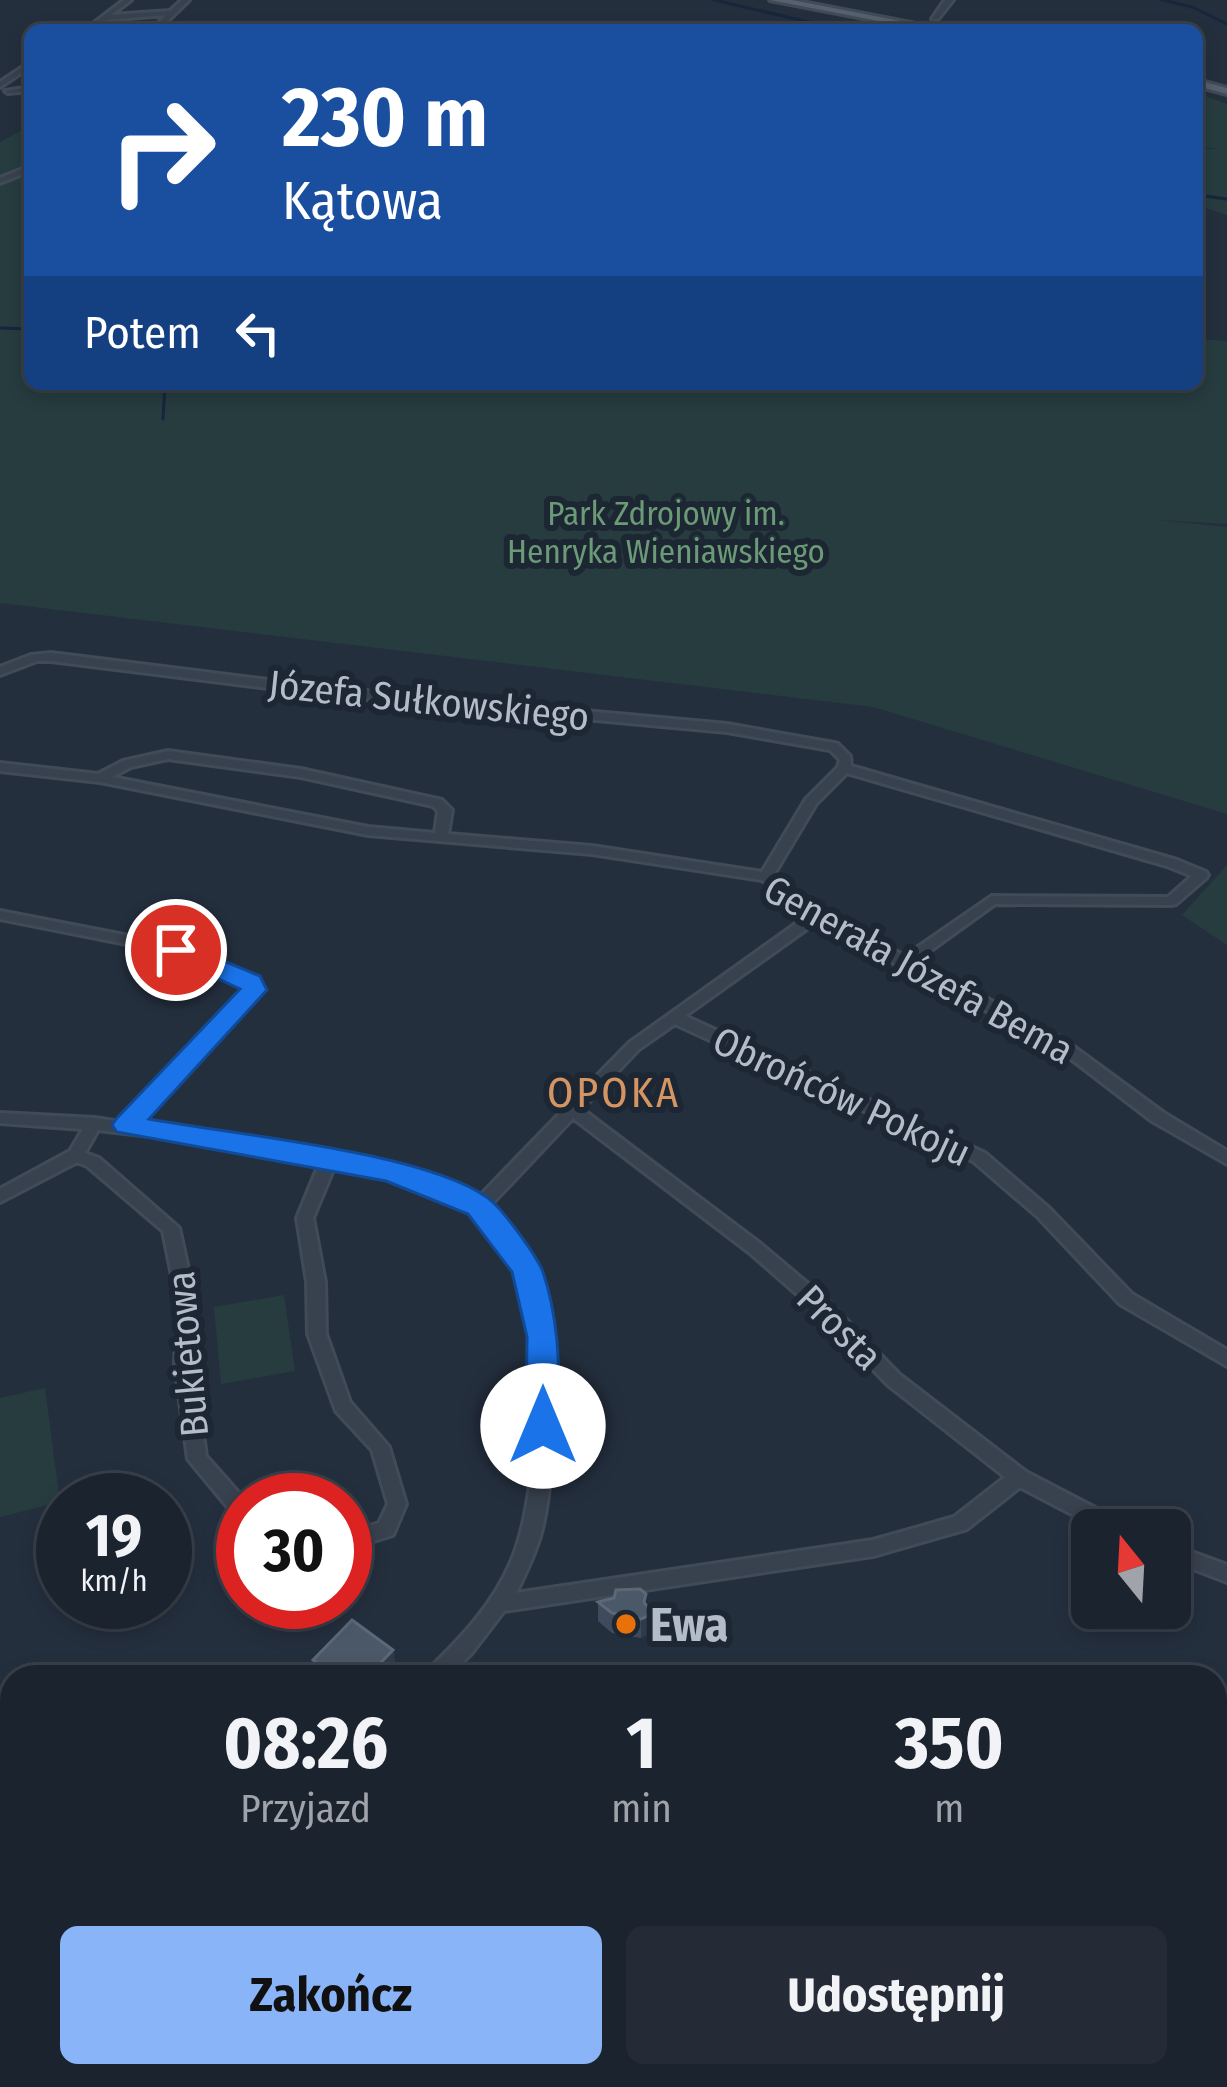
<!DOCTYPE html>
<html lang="pl">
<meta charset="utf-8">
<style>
:root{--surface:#1b232e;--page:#242b36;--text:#f1f3f6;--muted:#a0a4aa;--line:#39404a;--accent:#8ab4f8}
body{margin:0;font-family:"Fira Sans Condensed",sans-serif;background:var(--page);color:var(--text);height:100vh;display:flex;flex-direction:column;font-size:45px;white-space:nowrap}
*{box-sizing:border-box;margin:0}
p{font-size:39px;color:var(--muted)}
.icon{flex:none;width:66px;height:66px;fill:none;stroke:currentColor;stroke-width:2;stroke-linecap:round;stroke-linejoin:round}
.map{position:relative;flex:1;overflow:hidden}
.side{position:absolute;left:0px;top:1665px;width:1227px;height:423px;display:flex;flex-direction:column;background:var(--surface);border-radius:36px 36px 0 0;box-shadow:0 6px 18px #0003,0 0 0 3px var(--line)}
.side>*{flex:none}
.guide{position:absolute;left:24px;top:24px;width:1179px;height:366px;border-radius:18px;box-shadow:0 6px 18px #0003,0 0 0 3px var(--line);background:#1a4fa0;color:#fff;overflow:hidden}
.needle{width:78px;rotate:342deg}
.fabs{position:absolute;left:1071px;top:1509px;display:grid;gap:24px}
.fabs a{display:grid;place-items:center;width:120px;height:120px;border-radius:18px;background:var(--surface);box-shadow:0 6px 18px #0003,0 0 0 3px var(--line);font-size:60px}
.speed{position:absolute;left:36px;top:1473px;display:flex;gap:24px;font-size:60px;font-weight:700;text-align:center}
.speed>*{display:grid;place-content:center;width:156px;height:156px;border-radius:50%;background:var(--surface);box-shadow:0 6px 18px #0003,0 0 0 3px var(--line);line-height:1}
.speed small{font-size:30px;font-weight:400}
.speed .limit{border:18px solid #d22;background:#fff;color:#111}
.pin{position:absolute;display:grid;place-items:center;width:102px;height:102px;color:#fff;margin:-51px;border:6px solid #fff;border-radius:50%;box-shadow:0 3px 12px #0007}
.me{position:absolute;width:132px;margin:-66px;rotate:0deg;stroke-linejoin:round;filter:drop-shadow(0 0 9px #0008)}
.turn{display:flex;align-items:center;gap:42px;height:252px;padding:0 60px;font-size:54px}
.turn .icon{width:156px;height:156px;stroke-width:2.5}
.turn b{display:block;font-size:84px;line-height:102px}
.then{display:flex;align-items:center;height:114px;padding:0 60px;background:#0003;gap:24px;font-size:45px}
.eta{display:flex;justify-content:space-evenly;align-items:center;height:204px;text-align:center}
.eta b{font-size:72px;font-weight:700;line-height:84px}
.primary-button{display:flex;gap:24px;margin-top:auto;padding:24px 60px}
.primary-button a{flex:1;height:138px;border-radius:18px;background:var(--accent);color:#111;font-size:48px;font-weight:700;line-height:138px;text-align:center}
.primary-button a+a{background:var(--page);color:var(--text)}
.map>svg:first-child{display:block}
.green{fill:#263c3f}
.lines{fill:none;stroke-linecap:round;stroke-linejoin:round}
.stream{stroke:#17263c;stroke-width:3}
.minor-casing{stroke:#414a57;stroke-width:6}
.tertiary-casing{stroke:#414a57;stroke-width:6}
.primary-casing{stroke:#414a57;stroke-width:6}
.minor{fill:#38414e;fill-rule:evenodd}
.tertiary{fill:#38414e;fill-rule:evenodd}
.primary{fill:#56606e;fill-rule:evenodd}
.wall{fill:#3f4b5c}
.shaded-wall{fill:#2f3b4b}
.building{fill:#4b5868;stroke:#5c6777;stroke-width:3}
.route{fill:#1a73e8;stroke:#114b97;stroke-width:3}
.food-dot{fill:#e8710a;stroke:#1d2633;stroke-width:4.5}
.labels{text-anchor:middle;stroke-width:12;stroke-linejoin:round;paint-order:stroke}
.far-park-label{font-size:33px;fill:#6b9a76;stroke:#1d2633}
.street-label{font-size:39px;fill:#b4bcc9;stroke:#1d2633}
.neighbourhood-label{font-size:42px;letter-spacing:3px;fill:#d59563;stroke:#1d2633}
.near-poi-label{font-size:48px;font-weight:bold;fill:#b4bcc9;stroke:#1d2633;text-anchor:start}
</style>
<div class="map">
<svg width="1227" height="2087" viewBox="0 0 1227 2087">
<rect width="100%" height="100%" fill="#242f3e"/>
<path class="green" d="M 1197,93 L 1227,104 L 1227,215 L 1197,205 L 1197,149 L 1222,149 L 1197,147 Z
M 30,126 L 30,384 L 1197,384 L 1197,339 L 1227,341 L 1227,524 L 1159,520 L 1227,527 L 1227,814 L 873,707 L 0,603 L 0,142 Z
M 1227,865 L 1227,945 L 1182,915 Z
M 284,1295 L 295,1371 L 221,1384 L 214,1307 Z
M 45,1388 L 60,1502 L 0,1517 L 0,1398 Z
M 1227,1791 L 1227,1986 L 1215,1990 L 1215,1792 Z
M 130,2076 L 365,2076 L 370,2087 L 110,2087 Z"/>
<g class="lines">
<path class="stream" d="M 714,0 L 843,30
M 1162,0 L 1192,7 L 1227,24
M 1197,195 L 1227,199
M 0,328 L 30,329
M 163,419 L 165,384"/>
<g class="minor-casing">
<path id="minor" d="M 124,0 L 131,0 L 111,15 L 170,11 L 182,0 L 189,0 L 158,30 L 151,30 L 166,15 L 106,20 L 92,30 L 85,30 Z
M 30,62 L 30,67 L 0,87 L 0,82 Z
M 30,87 L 30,91 L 8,93 L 5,91 Z
M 30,166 L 30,171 L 0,183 L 0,178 Z
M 51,653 L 324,687 L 727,724 L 834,743 L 838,744 L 850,756 L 851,766 L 1177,860 L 1206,872 L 1208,875 L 1206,878 L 1176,904 L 1171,905 L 995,904 L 916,961 L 1063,1039 L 1164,1113 L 1227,1151 L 1227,1164 L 1152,1121 L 1053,1045 L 899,966 L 818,921 L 685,1016 L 985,1153 L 1049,1208 L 1132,1294 L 1227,1350 L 1227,1366 L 1120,1304 L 1037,1216 L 973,1161 L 675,1024 L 639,1049 L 582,1109 L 762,1245 L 826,1299 L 900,1375 L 1026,1472 L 1126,1524 L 1129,1530 L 1102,1530 L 1020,1487 L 967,1529 L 873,1556 L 504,1611 L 471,1654 L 448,1677 L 424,1677 L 427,1671 C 460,1639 493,1605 511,1562 C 542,1491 551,1292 494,1232 C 457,1193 386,1175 335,1165 L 313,1218 L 325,1282 L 326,1334 L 350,1402 L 389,1447 L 406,1504 L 393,1535 L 345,1550 L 345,1534 L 379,1523 L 388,1504 L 372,1450 L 336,1411 L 308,1334 L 307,1282 L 297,1218 L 320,1162 L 187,1140 L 98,1130 L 85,1153 L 99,1158 L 179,1228 L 196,1305 L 193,1364 L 206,1456 L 245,1500 L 243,1519 L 236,1517 L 188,1459 L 175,1364 L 178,1305 L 163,1231 L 87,1166 L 77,1162 L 0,1202 L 0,1189 L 70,1151 L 83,1129 L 0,1123 L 0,1113 L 95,1118 L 121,1122 L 246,989 L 245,985 L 172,953 L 0,919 L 0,911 L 181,946 L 256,979 L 261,990 L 259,993 L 137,1124 C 219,1132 300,1143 379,1165 C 411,1173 447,1183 475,1201 L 563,1110 L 565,1104 L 570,1103 L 629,1043 L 808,915 L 762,880 L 592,854 L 368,835 L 100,782 L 0,771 L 0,763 L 98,774 L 123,761 L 168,751 L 301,769 L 442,800 L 452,810 L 448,834 L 592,846 L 762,872 L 806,799 L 838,767 L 840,760 L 830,750 L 727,732 L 324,695 L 51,661 L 37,661 L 0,675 L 0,667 L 31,655 ZM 168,759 L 301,777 L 433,806 L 438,811 L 435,833 L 368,827 L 112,777 L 131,767 ZM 847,773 L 1167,866 L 1192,876 L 1168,897 L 992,896 L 905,956 L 822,912 L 773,876 L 816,804 ZM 573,1118 L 750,1253 L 814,1309 L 888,1385 L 1005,1477 L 954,1517 L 873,1540 L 516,1593 C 526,1573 535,1554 541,1533 C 551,1494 552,1453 552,1413 C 552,1341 549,1256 487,1209 Z
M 1170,1544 L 1227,1565 L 1227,1582 L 1170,1560 Z"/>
</g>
<g class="tertiary-casing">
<path id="tertiary" d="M 945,0 L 953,0 L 938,19 L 932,19 Z
M 1215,1738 L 1227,1738 L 1227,1762 L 1215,1762 Z
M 0,1774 L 12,1777 L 12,1801 L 0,1798 Z"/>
</g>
<g class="primary-casing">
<path id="primary" d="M 770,0 L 792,0 L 947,30 L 925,30 Z
M 1197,80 L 1227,88 L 1227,94 L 1197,86 Z"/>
</g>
<use href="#minor" class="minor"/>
<use href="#tertiary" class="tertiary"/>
<use href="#primary" class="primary"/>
</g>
<path class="wall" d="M 598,1602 L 646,1605 L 651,1633 L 641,1638 L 612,1633 L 598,1621 Z
M 393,1650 L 397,1677 L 316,1677 L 313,1660 Z"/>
<path class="shaded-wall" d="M 646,1594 L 646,1613 L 652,1614 L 651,1633 L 641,1638 L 641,1619 Z
M 393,1650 L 397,1677 L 367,1677 Z"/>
<path class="building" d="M 640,1589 L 646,1594 L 644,1602 L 652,1614 L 641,1619 L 612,1613 L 598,1602 L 614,1598 L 616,1590 Z
M 352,1620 L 393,1650 L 367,1677 L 336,1677 L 313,1660 Z"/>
<path class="route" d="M 176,941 L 260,976 L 267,990 L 149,1119 C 231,1134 425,1152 488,1198 C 502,1208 537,1256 543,1272 C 560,1322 559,1373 560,1426 L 555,1436 L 543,1439 L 531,1436 L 526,1426 L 527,1337 L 512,1272 L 468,1214 L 386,1181 L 117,1132 L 112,1125 L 117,1118 L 240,989 L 167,955 L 163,950 Z"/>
<circle class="food-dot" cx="626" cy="1624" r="12"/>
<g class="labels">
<g class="far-park-label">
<text x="666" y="525">Park Zdrojowy im.<tspan x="666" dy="38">Henryka Wieniawskiego</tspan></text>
</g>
<g class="street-label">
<text transform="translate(429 700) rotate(6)" y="14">Józefa Sułkowskiego</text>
<text transform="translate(919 969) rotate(29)" y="14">Generała Józefa Bema</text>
<text transform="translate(842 1096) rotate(25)" y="14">Obrońców Pokoju</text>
<text transform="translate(840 1327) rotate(45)" y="14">Prosta</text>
<text transform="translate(187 1354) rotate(-95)" y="14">Bukietowa</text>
</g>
<g class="neighbourhood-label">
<text x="614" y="1107">OPOKA</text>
</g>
<g class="near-poi-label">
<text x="650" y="1641">Ewa</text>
</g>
</g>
</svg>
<div class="fabs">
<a><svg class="needle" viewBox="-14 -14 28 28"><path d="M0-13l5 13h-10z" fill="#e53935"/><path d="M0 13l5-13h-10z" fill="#a0a4aa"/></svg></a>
</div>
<div class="speed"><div>19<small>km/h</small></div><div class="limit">30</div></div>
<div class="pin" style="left:176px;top:950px;background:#d93025"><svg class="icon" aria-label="arrive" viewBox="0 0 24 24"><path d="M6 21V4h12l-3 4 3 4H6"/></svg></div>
<svg class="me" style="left:543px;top:1426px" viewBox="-20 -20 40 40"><circle r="19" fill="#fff"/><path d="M0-13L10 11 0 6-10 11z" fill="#1a73e8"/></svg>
<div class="guide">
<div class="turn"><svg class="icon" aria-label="right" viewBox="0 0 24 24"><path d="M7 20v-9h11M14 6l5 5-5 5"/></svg><div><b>230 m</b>Kątowa</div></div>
<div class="then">Potem<svg class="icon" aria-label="left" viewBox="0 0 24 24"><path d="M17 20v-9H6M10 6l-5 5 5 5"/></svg></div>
</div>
<section class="side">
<div class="eta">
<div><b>08:26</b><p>Przyjazd</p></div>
<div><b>1</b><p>min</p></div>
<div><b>350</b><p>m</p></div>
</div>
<div class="primary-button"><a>Zakończ</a><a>Udostępnij</a></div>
</section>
</div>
